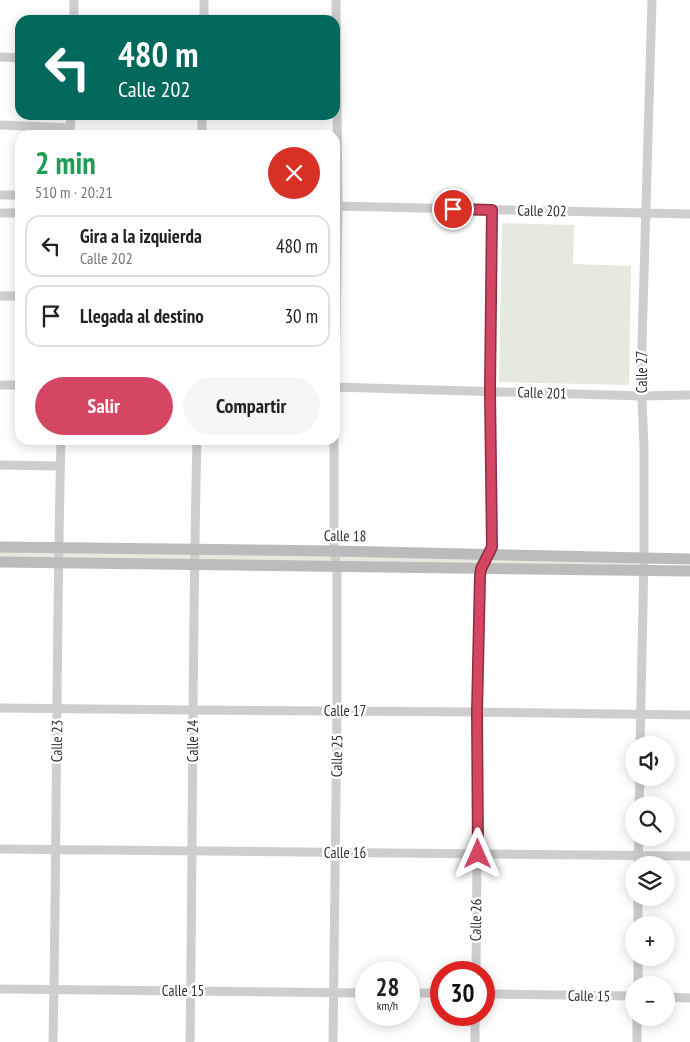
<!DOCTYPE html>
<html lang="es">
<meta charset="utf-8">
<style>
:root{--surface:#fff;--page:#f6f6f6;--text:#222;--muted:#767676;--line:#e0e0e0;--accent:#d44662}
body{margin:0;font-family:"PT Sans Narrow",sans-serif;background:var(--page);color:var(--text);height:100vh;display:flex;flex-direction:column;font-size:19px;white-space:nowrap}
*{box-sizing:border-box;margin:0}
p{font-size:16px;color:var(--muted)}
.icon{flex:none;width:28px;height:28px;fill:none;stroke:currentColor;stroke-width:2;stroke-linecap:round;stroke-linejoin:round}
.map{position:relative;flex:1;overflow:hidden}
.sheet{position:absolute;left:15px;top:130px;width:325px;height:315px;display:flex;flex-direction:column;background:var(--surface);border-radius:15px;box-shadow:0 2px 12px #0003}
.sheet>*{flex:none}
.top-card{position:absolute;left:15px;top:15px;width:325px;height:105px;border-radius:15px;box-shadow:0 2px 12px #0003;background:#00695c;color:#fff;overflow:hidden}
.controls{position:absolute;left:625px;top:736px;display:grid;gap:10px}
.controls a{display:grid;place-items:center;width:50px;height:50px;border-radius:50%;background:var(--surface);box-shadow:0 2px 12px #0003;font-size:25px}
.speed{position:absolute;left:355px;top:961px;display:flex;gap:10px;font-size:25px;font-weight:700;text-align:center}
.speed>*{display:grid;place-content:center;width:65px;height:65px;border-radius:50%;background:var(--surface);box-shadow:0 2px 12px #0003;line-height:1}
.speed small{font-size:12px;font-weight:400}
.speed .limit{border:8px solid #d22;background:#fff;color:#111}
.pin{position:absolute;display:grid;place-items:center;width:42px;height:42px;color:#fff;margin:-21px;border:2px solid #fff;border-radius:50%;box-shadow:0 1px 5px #0007}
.me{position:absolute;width:55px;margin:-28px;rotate:0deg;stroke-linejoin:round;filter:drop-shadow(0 0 4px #0008)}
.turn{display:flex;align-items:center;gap:18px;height:105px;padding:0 20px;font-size:22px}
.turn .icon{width:65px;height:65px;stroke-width:2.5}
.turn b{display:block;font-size:35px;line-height:42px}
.round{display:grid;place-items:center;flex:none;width:52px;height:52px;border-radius:26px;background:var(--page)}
.summary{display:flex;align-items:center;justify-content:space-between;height:85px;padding:0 20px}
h1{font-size:30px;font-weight:600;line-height:38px;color:#1e9e55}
.action{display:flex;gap:10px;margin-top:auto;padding:10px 20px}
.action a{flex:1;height:58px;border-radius:30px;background:var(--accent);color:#fff;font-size:20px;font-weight:600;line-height:58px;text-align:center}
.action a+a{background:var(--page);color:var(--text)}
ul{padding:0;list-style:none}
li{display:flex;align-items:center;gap:15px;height:62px;margin:0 10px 8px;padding:0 10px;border:2px solid var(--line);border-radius:15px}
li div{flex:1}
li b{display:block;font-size:19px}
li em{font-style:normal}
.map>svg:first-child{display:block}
.green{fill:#e5e9de}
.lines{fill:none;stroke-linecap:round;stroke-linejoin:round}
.street{stroke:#cecece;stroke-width:9}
.secondary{stroke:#bbb;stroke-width:11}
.route-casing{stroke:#8a2e40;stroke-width:12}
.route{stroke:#d44662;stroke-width:9}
.labels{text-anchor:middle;stroke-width:5;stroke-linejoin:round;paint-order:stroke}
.street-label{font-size:15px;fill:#313131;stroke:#fff}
</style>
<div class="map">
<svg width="690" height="1042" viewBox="0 0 690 1042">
<rect width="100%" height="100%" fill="#fff"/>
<path class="green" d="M 502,223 L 574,225 L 573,264 L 631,266 L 629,385 L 499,382 Z
M 0,547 L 644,558 L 644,571 L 0,562 Z"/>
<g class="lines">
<path class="street" d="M 74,20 L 74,0
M 204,20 L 204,0
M 0,57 L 20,58
M 0,125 L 70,128
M 70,135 L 71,115
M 202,135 L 202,115
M 0,195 L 20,195
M 335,206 L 690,214
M 0,213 L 20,213
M 0,296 L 20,296
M 335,384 L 338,206 L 336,0
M 0,385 L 20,385
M 335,387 L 642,396 L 690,395
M 0,465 L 60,466
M 0,708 L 193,710 L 477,712 L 690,715
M 640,745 L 644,558 L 644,446 L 641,378 L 652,0
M 639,805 L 640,778
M 0,849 L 690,856
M 638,865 L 639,838
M 638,925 L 638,898
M 476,972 L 477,854 L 477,712 L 480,576 L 481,569 L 492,547 L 490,391 L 492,210
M 638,985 L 638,958
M 0,989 L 366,993
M 409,993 L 441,993
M 484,994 L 634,996
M 666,997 L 690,998
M 53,1042 C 57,841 56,641 61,440
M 190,1042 C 193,841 192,641 197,440
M 333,1042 L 337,711 L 337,567 L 334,551 L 334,440
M 475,1042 L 475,1015
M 637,1042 L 637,1018"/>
<path class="secondary" d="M 0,547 L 334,551 L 690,559
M 0,562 L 690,571"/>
</g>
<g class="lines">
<g class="route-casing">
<path id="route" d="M 453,209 L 492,210 L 490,391 L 492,547 L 481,569 L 480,576 L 477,712 L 478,854"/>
</g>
<use href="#route" class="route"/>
</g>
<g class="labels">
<g class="street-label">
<text transform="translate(542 211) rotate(1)" y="5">Calle 202</text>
<text transform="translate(642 372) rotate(-90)" y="5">Calle 27</text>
<text transform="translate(542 393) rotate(2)" y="5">Calle 201</text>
<text transform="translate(345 536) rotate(1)" y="5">Calle 18</text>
<text x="345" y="716">Calle 17</text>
<text transform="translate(57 741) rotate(-89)" y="5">Calle 23</text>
<text transform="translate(193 741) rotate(-90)" y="5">Calle 24</text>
<text transform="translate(337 756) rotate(-89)" y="5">Calle 25</text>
<text x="345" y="858">Calle 16</text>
<text transform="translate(476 920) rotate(-89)" y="5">Calle 26</text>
<text x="183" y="996">Calle 15</text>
<text transform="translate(589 996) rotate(1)" y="5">Calle 15</text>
</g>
</g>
</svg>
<div class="controls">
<a><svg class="icon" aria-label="sound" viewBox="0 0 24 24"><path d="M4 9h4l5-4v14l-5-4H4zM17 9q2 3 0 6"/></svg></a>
<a><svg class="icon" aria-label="search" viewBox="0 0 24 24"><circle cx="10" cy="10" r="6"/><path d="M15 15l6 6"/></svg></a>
<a><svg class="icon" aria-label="layers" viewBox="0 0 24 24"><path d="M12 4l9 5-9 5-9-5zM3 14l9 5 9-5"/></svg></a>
<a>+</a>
<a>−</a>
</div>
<div class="speed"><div>28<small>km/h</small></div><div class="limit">30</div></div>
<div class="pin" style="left:453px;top:209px;background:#d93025"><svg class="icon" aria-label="arrive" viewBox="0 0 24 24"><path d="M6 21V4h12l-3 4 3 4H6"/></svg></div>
<svg class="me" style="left:478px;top:854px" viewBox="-20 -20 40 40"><path d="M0-17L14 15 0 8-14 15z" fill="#d44662" stroke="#fff" stroke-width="4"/></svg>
<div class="top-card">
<div class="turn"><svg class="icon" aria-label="left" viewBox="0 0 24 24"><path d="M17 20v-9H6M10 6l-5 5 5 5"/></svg><div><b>480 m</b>Calle 202</div></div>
</div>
<section class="sheet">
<div class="summary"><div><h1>2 min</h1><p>510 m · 20:21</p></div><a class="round" style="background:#d93025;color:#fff"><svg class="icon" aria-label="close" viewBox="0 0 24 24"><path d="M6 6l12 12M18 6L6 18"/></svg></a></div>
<ul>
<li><svg class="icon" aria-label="left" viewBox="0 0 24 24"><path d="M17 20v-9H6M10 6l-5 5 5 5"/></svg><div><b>Gira a la izquierda</b><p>Calle 202</p></div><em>480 m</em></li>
<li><svg class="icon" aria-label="arrive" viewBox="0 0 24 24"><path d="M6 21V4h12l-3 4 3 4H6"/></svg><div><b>Llegada al destino</b></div><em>30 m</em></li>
</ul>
<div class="action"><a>Salir</a><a>Compartir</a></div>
</section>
</div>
